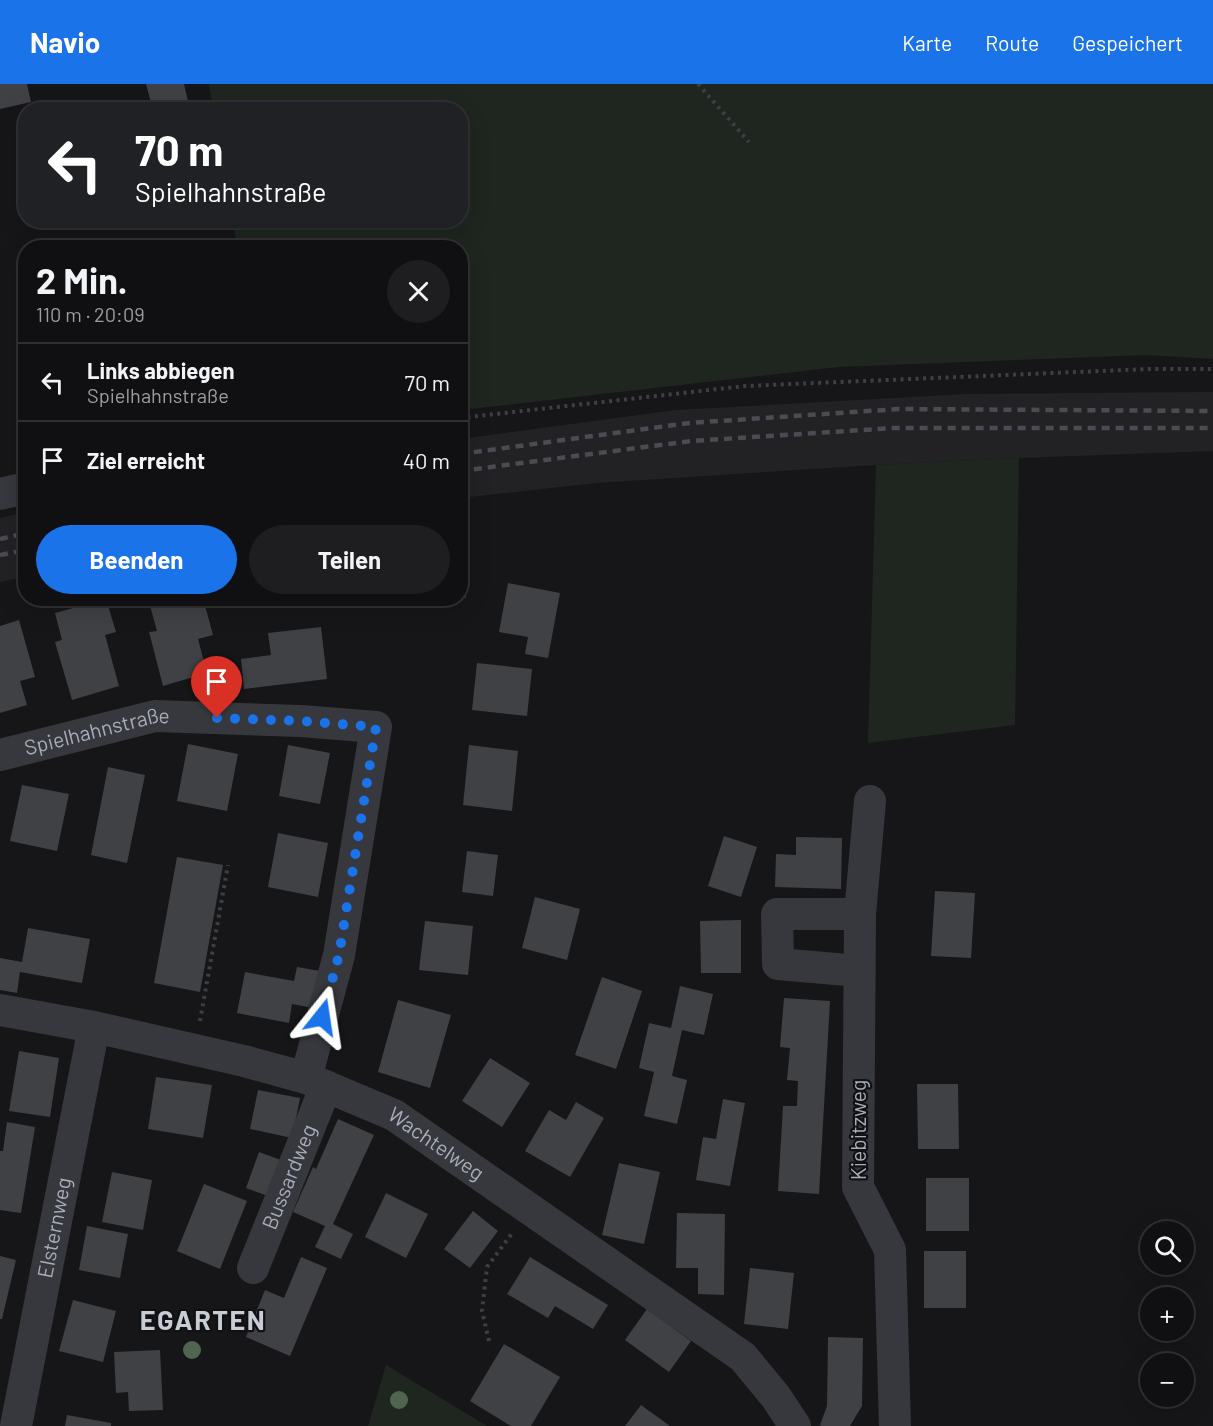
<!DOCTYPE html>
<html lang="de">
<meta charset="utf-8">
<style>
:root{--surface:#101012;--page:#1e1e20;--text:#f1f3f6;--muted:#9c9d9f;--line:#303032;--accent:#1a73e8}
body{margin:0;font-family:Barlow,sans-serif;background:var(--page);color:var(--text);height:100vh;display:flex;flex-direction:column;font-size:22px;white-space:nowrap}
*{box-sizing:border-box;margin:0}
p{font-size:20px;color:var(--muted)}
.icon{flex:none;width:33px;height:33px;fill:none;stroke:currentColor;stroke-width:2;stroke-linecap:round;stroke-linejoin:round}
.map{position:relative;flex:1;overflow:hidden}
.sheet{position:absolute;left:18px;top:156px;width:450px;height:366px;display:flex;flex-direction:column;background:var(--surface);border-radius:24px;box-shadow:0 6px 24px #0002,0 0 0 2px var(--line)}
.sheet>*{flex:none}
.hud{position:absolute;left:18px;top:18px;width:450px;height:126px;border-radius:24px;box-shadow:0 6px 24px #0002,0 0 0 2px var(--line);background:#202124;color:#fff;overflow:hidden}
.fabs{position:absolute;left:1140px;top:1137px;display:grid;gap:12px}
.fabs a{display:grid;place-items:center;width:54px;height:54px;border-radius:50%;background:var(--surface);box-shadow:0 6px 24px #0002,0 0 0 2px var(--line);font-size:30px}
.pin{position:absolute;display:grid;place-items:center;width:51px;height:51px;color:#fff;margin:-62px -26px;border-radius:50% 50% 50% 0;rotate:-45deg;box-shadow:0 0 6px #0007}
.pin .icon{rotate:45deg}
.me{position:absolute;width:66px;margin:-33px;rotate:15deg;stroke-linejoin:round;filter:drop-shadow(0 0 4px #0008)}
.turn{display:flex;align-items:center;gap:21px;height:126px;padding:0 18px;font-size:27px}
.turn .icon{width:78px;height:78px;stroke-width:2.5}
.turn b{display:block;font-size:42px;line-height:51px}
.round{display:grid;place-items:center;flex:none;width:63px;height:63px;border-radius:32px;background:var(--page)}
.headline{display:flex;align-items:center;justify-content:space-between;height:102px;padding:0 18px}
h1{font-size:36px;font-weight:700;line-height:45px}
.cta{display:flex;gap:12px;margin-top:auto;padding:12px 18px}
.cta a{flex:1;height:69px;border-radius:36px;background:var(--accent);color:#fff;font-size:24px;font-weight:700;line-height:69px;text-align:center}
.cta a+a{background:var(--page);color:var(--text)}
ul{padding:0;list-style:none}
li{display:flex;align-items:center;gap:18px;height:78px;padding:0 18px;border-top:2px solid var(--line)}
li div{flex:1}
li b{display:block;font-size:22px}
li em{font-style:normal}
header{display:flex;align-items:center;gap:36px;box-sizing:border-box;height:84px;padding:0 30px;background:var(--accent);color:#fff}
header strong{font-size:28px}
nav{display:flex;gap:33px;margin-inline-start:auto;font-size:21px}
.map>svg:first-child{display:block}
.built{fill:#222225}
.green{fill:#1e261f}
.building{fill:#404145}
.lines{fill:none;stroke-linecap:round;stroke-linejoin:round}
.path{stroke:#3d3f44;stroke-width:4;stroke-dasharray:3 4.5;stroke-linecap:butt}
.street{stroke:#37383d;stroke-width:32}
.rail{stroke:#4a4c53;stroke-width:4.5;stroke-dasharray:8 6;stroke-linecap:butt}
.tree{fill:#4f6550}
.route{stroke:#1a73e8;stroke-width:10;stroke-dasharray:0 18}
.labels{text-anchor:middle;stroke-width:4.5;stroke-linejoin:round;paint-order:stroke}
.street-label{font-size:21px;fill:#a7adb9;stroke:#111113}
.district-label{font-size:27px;font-weight:bold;letter-spacing:1.5px;fill:#c8ccd5;stroke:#111113}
</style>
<header>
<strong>Navio</strong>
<nav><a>Karte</a><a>Route</a><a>Gespeichert</a></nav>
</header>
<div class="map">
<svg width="1213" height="1342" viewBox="0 0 1213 1342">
<rect width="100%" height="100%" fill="#161618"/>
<path class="built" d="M 1213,308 L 1213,367 L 1019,374 L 876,381 L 596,399 L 461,414 L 460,355 L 676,326 L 966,310 Z
M 25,428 L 25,493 L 0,498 L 0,434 Z"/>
<path class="green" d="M 209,0 L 1213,0 L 1213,275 L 1146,271 L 838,283 L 461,326 L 460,164 L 238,163 L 232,137 L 460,136 L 460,26 L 213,25 Z
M 1019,374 L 1015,641 L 868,659 L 876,381 Z
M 386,1281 L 487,1342 L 368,1342 Z"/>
<path class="building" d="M 0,0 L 27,0 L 31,18 L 0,25 Z
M 146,0 L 184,0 L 190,26 L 153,26 Z
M 460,468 L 462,468 L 466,514 L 460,514 Z
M 508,499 L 560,509 L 548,574 L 525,570 L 528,553 L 499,548 Z
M 148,514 L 203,514 L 213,551 L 198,555 L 207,589 L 163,602 L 149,548 L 157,547 Z
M 405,514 L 443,514 L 443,516 L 405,520 Z
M 106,515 L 116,548 L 105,551 L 119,602 L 72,616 L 55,558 L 62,556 L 55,529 Z
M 19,536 L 35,593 L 20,597 L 27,621 L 0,629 L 0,542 Z
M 321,543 L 327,595 L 244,605 L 241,575 L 271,571 L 268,549 Z
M 477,579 L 532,585 L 527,632 L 472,626 Z
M 188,660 L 238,670 L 227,727 L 177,717 Z
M 288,661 L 330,669 L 320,720 L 279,712 Z
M 469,661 L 518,667 L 512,727 L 463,721 Z
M 108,683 L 145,691 L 127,779 L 91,771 Z
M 22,701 L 69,710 L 57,767 L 10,757 Z
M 278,749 L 328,759 L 318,813 L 268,803 Z
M 724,752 L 757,763 L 741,813 L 708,802 Z
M 796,753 L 842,754 L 841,805 L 775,803 L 776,770 L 796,771 Z
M 467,767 L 498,771 L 493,812 L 462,808 Z
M 177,773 L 223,781 L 200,908 L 154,899 Z
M 935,807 L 975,809 L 971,874 L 931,872 Z
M 535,813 L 580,825 L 567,876 L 522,864 Z
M 741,836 L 741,889 L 701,889 L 700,837 Z
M 425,837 L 473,842 L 468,891 L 419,886 Z
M 28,844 L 90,855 L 82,899 L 20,888 L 17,909 L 0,906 L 0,874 L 22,878 Z
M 297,883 L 320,887 L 313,924 L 292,920 L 289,939 L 237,929 L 245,888 L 294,897 Z
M 602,893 L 642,907 L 616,985 L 575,971 Z
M 680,902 L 713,910 L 704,951 L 682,946 L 672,992 L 687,996 L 677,1040 L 644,1032 L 654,988 L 639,984 L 649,939 L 671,944 Z
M 784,914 L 830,917 L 819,1110 L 778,1107 L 783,1022 L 797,1022 L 798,997 L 787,996 L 790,964 L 780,963 Z
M 398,916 L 451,931 L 430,1004 L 378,988 Z
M 19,967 L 59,974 L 50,1033 L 9,1027 Z
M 490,974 L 530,999 L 502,1043 L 462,1017 Z
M 156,993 L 212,1001 L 203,1054 L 148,1045 Z
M 917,1000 L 958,1000 L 959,1065 L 918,1065 Z
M 258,1006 L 300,1014 L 292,1054 L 250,1045 Z
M 723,1015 L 745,1019 L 730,1102 L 696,1096 L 703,1053 L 716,1055 Z
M 576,1018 L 604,1034 L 570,1093 L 525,1067 L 549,1026 L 566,1036 Z
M 338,1035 L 374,1051 L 333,1140 L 353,1150 L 341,1175 L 315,1163 L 325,1142 L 293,1128 L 313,1083 L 316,1085 Z
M 7,1038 L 35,1043 L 21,1129 L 0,1126 L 0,1067 L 3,1067 Z
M 259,1068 L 281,1076 L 268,1112 L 246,1104 Z
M 619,1079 L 660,1088 L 644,1160 L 602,1151 Z
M 112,1088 L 152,1096 L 143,1146 L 102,1138 Z
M 926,1094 L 969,1094 L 969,1147 L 926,1147 Z
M 204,1100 L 247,1117 L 220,1185 L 177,1167 Z
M 386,1109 L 428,1130 L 406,1174 L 365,1153 Z
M 473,1127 L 498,1147 L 470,1184 L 444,1165 Z
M 677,1129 L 725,1130 L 724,1211 L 698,1210 L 698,1184 L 676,1184 Z
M 87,1142 L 128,1150 L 120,1194 L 79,1186 Z
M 924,1167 L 966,1167 L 966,1224 L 924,1224 Z
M 0,1172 L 16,1176 L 2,1235 L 0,1235 Z
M 301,1173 L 327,1184 L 290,1272 L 246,1253 L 265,1206 L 284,1214 Z
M 530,1173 L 608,1221 L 593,1245 L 555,1222 L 548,1234 L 507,1210 Z
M 750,1184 L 794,1189 L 788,1245 L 744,1240 Z
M 73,1216 L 116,1227 L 103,1278 L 59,1267 Z
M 647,1225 L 691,1257 L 669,1288 L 625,1256 Z
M 828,1253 L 863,1254 L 862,1322 L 850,1342 L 822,1342 L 820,1341 L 827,1322 Z
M 504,1260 L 560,1293 L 531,1342 L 511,1342 L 470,1317 Z
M 160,1266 L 163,1326 L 129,1327 L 128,1308 L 116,1309 L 114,1268 Z
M 641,1321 L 670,1342 L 625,1342 Z
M 67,1331 L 111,1339 L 111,1342 L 65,1342 Z"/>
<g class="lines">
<path class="path" d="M 698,0 L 749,58
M 460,334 L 745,302 L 1148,285 L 1213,285
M 200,937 L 228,781
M 489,1257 L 482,1227 L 487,1183 L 513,1148"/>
<g class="street">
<path d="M 0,410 L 26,404"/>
<path id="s1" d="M 0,671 L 155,632 L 301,637 L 376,643 L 339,871 L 306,994"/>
<path d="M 870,717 L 860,830 L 858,1103 L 890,1166 L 895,1342"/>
<path d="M 859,887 L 778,880 L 777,830 L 860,830"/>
<path id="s2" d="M 0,926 L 94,943 L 244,977 L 306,994 L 394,1031 L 743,1273 L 776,1313 L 795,1342"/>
<path id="s3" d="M 253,1184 L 326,1002"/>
<path id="s4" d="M 16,1342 L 94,943"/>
</g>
<path class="rail" d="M 460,370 L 689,339 L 899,325 L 1213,327
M 460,387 L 691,357 L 894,344 L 1213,344
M 0,455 L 26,449
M 0,471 L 26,466"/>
</g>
<g class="tree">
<circle cx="192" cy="1266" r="9"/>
<circle cx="399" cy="1316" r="9"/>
</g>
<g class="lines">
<path class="route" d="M 217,634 L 301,637 L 376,643 L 339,871 L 322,933"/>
</g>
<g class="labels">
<g class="street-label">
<text dy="7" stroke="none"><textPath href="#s1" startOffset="100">Spielhahnstraße</textPath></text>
<text transform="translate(859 1046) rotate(-90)" y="7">Kiebitzweg</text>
<text dy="7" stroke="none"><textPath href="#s2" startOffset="460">Wachtelweg</textPath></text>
<text dy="7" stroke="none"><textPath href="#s3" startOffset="98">Bussardweg</textPath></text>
<text dy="7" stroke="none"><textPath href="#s4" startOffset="202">Elsternweg</textPath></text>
</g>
<g class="district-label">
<text x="203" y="1246">EGARTEN</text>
</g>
</g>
</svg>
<div class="fabs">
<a><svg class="icon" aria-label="search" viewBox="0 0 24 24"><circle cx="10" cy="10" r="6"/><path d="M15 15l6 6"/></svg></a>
<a>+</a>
<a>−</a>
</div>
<div class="pin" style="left:217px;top:634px;background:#d93025"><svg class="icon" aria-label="arrive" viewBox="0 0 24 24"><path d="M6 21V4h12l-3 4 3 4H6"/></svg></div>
<svg class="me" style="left:322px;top:933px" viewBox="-20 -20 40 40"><path d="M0-17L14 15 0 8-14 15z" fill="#1a73e8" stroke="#fff" stroke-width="4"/></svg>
<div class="hud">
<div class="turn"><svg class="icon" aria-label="left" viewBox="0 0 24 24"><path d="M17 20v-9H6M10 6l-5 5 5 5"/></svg><div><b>70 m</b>Spielhahnstraße</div></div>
</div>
<section class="sheet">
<div class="headline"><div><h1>2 Min.</h1><p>110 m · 20:09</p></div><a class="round"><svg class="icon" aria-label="close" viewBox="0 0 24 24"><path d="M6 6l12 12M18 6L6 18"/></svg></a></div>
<ul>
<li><svg class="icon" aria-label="left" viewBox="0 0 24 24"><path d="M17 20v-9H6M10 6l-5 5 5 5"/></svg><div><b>Links abbiegen</b><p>Spielhahnstraße</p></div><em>70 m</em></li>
<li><svg class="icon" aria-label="arrive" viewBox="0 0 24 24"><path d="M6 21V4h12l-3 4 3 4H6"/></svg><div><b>Ziel erreicht</b></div><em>40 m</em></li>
</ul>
<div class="cta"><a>Beenden</a><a>Teilen</a></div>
</section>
</div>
